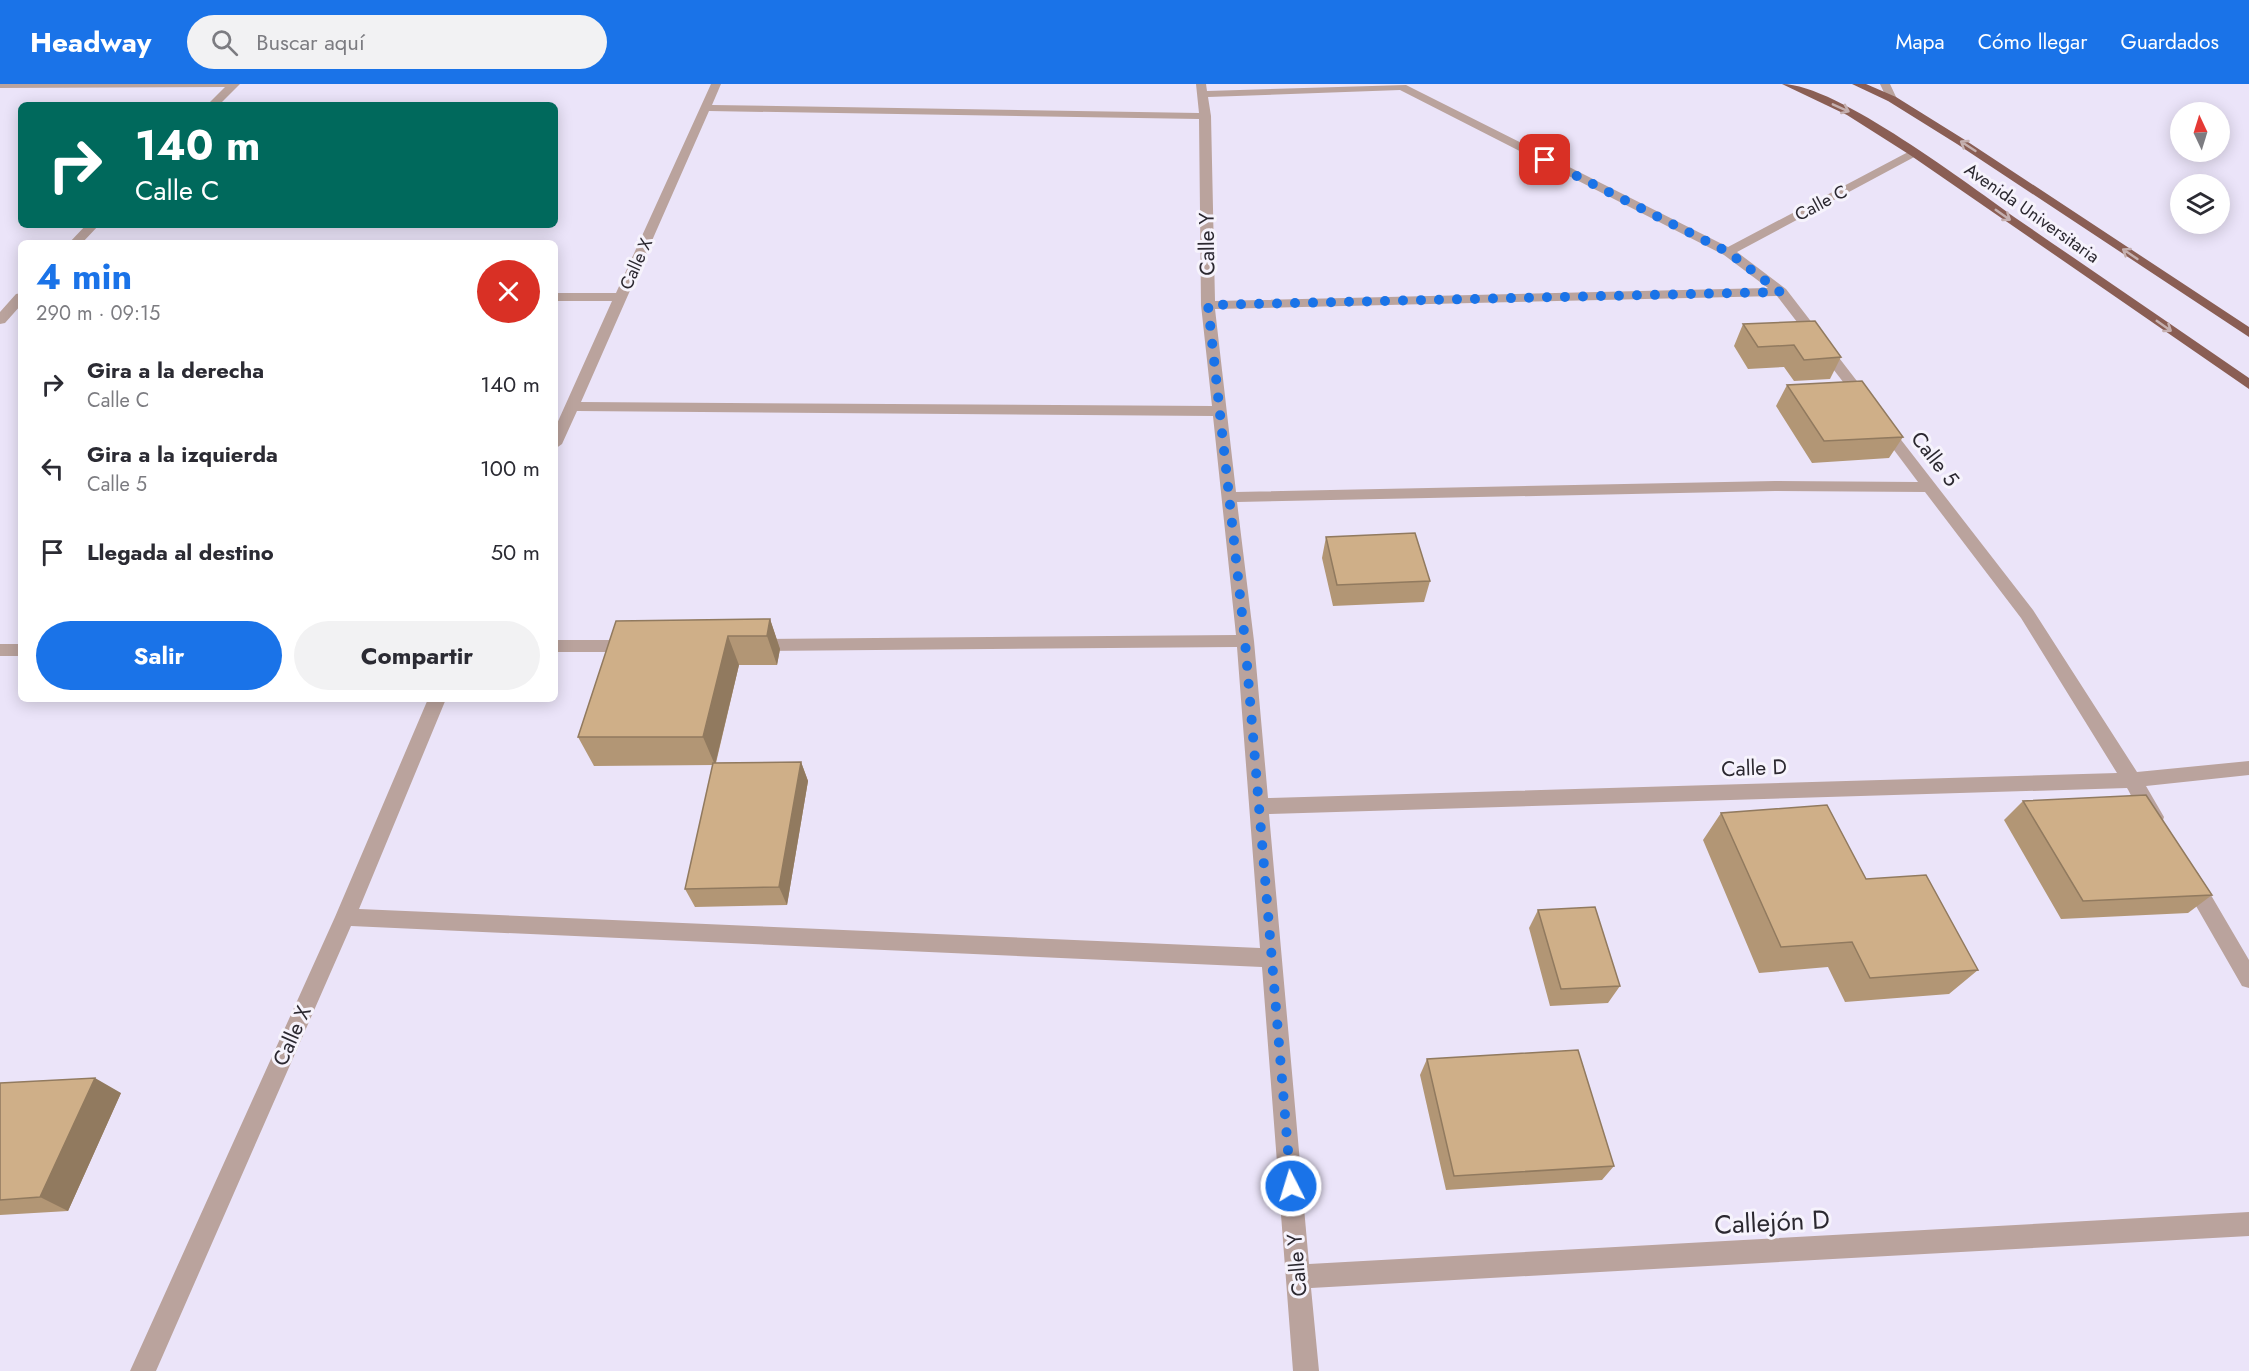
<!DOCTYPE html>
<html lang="es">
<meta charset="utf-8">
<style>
:root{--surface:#fff;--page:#f2f2f3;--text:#2b2b33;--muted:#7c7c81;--accent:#1a73e8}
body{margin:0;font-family:Jost,sans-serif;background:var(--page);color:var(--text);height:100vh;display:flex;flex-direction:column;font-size:22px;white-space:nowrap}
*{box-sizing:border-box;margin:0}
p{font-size:20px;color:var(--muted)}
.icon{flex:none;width:33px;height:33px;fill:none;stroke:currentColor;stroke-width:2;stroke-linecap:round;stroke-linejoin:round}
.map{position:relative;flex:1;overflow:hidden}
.sheet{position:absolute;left:18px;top:156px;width:540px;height:462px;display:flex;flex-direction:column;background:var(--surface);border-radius:9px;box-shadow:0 3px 15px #0003}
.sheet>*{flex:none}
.banner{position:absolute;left:18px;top:18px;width:540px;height:126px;border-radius:9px;box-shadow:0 3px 15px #0003;background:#00695c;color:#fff;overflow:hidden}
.needle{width:39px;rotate:356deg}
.controls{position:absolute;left:2170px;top:18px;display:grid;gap:12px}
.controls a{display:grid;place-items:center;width:60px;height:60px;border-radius:50%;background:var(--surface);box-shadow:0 3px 15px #0003;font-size:30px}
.pin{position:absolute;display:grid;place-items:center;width:51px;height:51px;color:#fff;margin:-26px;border-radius:12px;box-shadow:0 3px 9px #0006}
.me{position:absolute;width:66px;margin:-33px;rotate:355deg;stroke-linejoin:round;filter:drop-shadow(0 0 4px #0008)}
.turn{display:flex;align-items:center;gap:21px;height:126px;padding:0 18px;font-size:27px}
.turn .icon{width:78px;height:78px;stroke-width:2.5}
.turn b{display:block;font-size:42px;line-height:51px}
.round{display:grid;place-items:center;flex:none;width:63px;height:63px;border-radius:32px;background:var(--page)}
.headline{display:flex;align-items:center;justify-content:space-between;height:102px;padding:0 18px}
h1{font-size:36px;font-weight:700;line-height:45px;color:var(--accent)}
.primary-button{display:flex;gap:12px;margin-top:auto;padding:12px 18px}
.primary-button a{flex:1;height:69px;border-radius:36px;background:var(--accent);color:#fff;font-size:24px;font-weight:700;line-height:69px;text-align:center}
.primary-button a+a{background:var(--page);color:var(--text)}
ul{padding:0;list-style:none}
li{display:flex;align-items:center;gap:18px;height:84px;padding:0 18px}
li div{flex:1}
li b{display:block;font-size:22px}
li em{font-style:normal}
header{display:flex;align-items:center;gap:36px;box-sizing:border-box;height:84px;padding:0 30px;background:var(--accent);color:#fff}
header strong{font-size:28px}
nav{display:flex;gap:33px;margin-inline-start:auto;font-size:21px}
.search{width:420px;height:54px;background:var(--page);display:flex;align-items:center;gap:15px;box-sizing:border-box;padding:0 21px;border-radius:33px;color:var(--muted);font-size:22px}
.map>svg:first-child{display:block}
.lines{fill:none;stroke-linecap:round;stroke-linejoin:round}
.minor{fill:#baa39d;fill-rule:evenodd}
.trunk{fill:#8a5e54;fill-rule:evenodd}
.wall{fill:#b29675}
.shaded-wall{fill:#917a5f}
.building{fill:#cfaf88;stroke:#917a5f;stroke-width:1.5}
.oneway{stroke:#c5b0b0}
.route{stroke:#1a73e8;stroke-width:10;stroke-dasharray:0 18}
.labels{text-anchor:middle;stroke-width:6;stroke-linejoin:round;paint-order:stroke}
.far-street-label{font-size:18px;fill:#2b2830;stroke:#f6f3fc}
.street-label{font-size:21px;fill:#2b2830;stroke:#f6f3fc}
.near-street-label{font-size:26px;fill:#2b2830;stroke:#f6f3fc}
</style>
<header>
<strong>Headway</strong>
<div class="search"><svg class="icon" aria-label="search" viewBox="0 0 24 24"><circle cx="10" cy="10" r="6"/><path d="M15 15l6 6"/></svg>Buscar aquí</div>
<nav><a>Mapa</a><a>Cómo llegar</a><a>Guardados</a></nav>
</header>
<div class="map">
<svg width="2249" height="1287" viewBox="0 0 2249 1287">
<rect width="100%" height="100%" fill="#ebe4f9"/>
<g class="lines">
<path class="minor" d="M 0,0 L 240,0 L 219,21 L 207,21 L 225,3 L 0,4 Z
M 711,0 L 721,0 L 712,21 L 1199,29 L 1196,0 L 1206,0 L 1207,7 L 1406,1 L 1728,163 L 1910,67 L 1918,67 L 1918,71 L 1737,168 L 1786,205 L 1870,314 L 1872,317 L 1870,320 L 1860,320 L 1777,212 L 1215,225 L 1236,408 L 1775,397 L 1918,398 L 1876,342 L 1883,337 L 1888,339 L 2033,526 L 2137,688 L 2249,677 L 2249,691 L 2146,702 L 2164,733 L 2162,739 C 2144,745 2135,717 2127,704 L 1269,730 L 1309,1180 L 2249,1128 L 2249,1152 L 1311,1204 L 1319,1287 L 1293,1287 L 1262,883 L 351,842 L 156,1287 L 130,1287 L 335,833 L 428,615 L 446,615 L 359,825 L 1260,864 L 1237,563 L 755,567 L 749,566 L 746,561 L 749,556 L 755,555 L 1236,551 L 1213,332 L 577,327 L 562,360 L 555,365 L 555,344 L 612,217 L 555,217 L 555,209 L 616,209 ZM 1400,6 L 1724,171 L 1768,204 L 1215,217 L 1211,32 L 1208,13 ZM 709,27 L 1199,35 L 1201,221 L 1212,322 L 581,318 ZM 1775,407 L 1925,408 L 2021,534 L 2117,689 L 1268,714 L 1254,557 L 1237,418 Z
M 1880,0 L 1890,0 L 1897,15 L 1896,17 L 1888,17 Z
M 86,141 L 99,141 L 82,159 L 69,159 Z
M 21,209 L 21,221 L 5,239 L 0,240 L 0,228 L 16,210 Z
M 555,556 L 632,556 L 638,557 L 641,562 L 638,567 L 632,568 L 555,568 Z
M 0,560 L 21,560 L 21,572 L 0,572 Z
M 2191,787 L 2198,789 L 2249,876 L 2249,904 L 2242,902 L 2184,801 L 2181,795 L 2184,789 Z"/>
<path class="trunk" d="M 1782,0 C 1837,0 1970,102 2020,137 C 2096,189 2173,242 2249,294 L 2249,305 L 1910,71 L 1847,31 Z
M 1852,0 L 1866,0 L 1896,13 L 1965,56 L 2249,243 L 2249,253 L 1957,60 L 1888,17 Z"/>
</g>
<path class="wall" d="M 1743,240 L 1841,273 L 1830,295 L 1794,297 L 1784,283 L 1748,285 L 1734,262 Z
M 1787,301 L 1903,353 L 1889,374 L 1812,379 L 1776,322 Z
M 1326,453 L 1430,497 L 1424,518 L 1333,522 L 1322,474 Z
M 770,535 L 780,565 L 777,581 L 739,581 L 716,679 L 801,678 L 808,697 L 787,821 L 695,823 L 685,805 L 713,681 L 594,682 L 578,653 L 616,537 Z
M 2023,717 L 2212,811 L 2188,829 L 2061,835 L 2004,736 Z
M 1721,729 L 1866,795 L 1978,886 L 1949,910 L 1845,918 L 1828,883 L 1759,889 L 1703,756 Z
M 1538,826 L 1620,902 L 1608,919 L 1550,922 L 1529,844 Z
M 1427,975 L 1614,1082 L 1602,1096 L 1446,1106 L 1420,991 Z
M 0,999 L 121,1009 L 68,1127 L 0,1131 Z"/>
<path class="shaded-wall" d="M 770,535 L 780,565 L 777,581 L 767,552 Z
M 728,552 L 739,581 L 715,681 L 703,653 Z
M 801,678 L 808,697 L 787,821 L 779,803 Z
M 95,994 L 121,1009 L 68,1127 L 40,1113 Z"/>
<path class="building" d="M 1815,237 L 1841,273 L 1804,276 L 1794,261 L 1758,263 L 1743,240 Z
M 1862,297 L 1903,353 L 1824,357 L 1787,301 Z
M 1415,449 L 1430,497 L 1337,501 L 1326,453 Z
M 770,535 L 767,552 L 728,552 L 703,653 L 578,653 L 616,537 Z
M 801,678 L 779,803 L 685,805 L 713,679 Z
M 2146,711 L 2212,811 L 2083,817 L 2023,717 Z
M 1827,721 L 1866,795 L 1926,791 L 1978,886 L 1870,894 L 1852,858 L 1781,863 L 1721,729 Z
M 1595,823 L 1620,902 L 1561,905 L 1538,826 Z
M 1578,966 L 1614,1082 L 1454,1092 L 1427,975 Z
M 95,994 L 40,1113 L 0,1116 L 0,999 Z"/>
<defs><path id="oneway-shaft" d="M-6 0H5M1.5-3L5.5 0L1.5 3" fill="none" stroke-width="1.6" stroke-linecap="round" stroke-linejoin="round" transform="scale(1.5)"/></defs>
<g class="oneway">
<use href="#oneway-shaft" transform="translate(1841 24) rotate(24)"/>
<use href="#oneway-shaft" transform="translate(1968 62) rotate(-147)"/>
<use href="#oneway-shaft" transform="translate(2003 131) rotate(35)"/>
<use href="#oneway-shaft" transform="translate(2130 170) rotate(-146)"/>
<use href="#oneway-shaft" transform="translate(2164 242) rotate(35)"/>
</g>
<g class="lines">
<path class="route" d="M 1291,1102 L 1245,557 L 1208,221 L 1780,208 L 1728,168 L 1545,76"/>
</g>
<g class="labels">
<g class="far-street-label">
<text transform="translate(1821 119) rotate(-28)" y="6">Calle C</text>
<text transform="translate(2032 129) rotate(35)" y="6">Avenida Universitaria</text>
<text transform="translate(636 180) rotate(-66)" y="6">Calle X</text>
</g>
<g class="street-label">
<text transform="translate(1207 160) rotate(-91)" y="7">Calle Y</text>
<text transform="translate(1935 375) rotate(52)" y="7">Calle 5</text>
<text transform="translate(1754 684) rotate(-2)" y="7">Calle D</text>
<text transform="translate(292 952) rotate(-66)" y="7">Calle X</text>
<text transform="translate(1297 1181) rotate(-95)" y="7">Calle Y</text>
</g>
<g class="near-street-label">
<text transform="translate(1772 1138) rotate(-3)" y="9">Callejón D</text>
</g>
</g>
</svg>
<div class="controls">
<a><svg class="needle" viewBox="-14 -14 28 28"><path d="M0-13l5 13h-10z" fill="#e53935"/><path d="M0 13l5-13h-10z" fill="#7c7c81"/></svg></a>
<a><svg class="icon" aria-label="layers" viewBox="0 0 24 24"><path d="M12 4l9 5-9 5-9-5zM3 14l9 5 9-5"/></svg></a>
</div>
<div class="pin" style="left:1545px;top:76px;background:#d93025"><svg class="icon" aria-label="arrive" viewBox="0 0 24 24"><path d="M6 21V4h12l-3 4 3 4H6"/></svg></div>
<svg class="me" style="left:1291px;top:1102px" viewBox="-20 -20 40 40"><circle r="17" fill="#1a73e8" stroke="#fff" stroke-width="3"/><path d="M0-11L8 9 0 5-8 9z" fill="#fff"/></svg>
<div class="banner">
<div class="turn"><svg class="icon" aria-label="right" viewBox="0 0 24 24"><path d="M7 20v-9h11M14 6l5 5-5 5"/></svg><div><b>140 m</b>Calle C</div></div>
</div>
<section class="sheet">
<div class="headline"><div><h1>4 min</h1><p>290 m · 09:15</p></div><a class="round" style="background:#d93025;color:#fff"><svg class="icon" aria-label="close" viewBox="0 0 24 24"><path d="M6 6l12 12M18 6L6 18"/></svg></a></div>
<ul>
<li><svg class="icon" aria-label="right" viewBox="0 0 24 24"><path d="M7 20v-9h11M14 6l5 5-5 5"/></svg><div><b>Gira a la derecha</b><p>Calle C</p></div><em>140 m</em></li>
<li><svg class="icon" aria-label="left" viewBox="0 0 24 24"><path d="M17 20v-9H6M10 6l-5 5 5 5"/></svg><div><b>Gira a la izquierda</b><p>Calle 5</p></div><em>100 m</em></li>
<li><svg class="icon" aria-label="arrive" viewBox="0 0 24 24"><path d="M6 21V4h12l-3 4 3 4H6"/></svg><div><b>Llegada al destino</b></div><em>50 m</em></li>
</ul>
<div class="primary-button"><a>Salir</a><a>Compartir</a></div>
</section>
</div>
